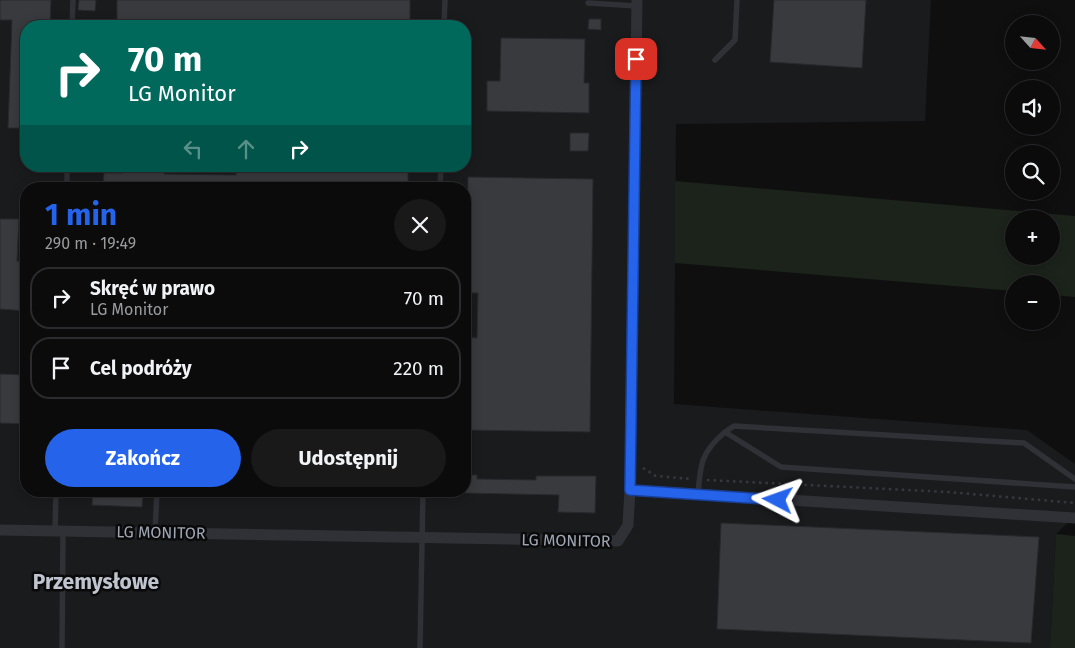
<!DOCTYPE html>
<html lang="pl">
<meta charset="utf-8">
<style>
:root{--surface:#0b0b0c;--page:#19191a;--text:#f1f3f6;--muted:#9a9b9d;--line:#2b2b2d;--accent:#2563eb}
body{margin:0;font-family:"Fira Sans",sans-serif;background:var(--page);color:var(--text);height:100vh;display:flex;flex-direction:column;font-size:19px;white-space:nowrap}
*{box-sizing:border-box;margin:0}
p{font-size:16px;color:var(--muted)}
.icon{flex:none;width:28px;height:28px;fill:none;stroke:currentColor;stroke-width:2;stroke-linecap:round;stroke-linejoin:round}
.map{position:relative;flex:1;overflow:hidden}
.details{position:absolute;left:20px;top:182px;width:451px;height:315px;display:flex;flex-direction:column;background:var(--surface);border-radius:20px;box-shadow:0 2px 12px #0003,0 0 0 1px var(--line)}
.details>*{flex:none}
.hud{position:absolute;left:20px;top:20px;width:451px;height:152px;border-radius:20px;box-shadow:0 2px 12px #0003,0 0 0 1px var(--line);background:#00695c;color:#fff;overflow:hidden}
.needle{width:32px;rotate:117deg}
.controls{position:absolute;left:1005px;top:15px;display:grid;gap:10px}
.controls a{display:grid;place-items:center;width:55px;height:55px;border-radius:50%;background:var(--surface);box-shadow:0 2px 12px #0003,0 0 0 1px var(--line);font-size:25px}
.pin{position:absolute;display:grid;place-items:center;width:42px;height:42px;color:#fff;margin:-21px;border-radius:10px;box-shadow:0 2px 8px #0006}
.me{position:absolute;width:55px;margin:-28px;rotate:274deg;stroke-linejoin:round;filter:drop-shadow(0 0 4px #0008)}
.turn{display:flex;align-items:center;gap:18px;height:105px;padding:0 25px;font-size:22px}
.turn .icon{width:65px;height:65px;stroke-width:2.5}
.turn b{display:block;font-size:35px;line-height:42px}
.lanes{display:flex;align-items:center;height:48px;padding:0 25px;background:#0003;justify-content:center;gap:25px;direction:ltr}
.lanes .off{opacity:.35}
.round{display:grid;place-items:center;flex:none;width:52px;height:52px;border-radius:26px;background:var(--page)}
.summary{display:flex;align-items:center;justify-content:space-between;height:85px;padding:0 25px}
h1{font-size:30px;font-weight:700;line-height:38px;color:var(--accent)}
.cta{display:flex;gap:10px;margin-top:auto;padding:10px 25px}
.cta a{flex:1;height:58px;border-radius:30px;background:var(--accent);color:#fff;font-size:20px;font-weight:700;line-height:58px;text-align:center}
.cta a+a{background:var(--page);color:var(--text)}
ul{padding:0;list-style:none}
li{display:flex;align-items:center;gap:15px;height:62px;margin:0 10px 8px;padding:0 15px;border:2px solid var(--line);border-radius:20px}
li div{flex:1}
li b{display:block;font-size:19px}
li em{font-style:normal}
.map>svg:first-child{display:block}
.built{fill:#1a1b1d;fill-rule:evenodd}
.green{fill:#1b231b;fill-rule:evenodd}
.building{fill:#383a3e;stroke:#28292c}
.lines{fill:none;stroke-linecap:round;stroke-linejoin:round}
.path{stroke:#35383d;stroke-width:2.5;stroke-dasharray:2.5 4;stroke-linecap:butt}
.service{stroke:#2f3136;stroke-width:5.5}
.minor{stroke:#2f3136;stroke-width:11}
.route-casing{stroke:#184099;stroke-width:12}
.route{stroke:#2563eb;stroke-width:9}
.labels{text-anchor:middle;stroke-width:5;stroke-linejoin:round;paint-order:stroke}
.street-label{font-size:16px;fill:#9ea5b3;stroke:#0a0a0b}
.district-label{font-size:21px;font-weight:bold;fill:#bfc4ce;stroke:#0a0a0b}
</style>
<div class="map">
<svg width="1075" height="648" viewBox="0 0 1075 648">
<rect width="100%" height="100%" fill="#0f0f10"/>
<path class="built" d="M 0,0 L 931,0 L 925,121 L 676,124 L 674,404 L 1027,430 L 1075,464 L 1075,516 L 1056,534 L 1050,648 L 0,648 ZM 26,26 L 465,26 L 465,166 L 26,166 ZM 26,189 L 465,189 L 465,491 L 26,491 Z"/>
<path class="green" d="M 675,181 L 1075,216 L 1075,297 L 1051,295 L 1051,284 L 1014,284 L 1014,291 L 675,263 ZM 1014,219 L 1051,219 L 1051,256 L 1014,256 Z
M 1056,534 L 1075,536 L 1075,648 L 1050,648 Z"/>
<path class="building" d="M 0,0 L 51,0 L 50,26 L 26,26 L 26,128 L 8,128 L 12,20 L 0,20 Z
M 79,0 L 96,0 L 95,11 L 78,10 Z
M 117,0 L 410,0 L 410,26 L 117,26 Z
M 774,0 L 866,0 L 862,68 L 770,62 Z
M 589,19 L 601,19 L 601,30 L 588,29 Z
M 501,38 L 585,39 L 584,83 L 589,83 L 589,113 L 487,111 L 487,81 L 500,81 Z
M 570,133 L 589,133 L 588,151 L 570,151 Z
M 123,166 L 164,166 L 164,174 L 236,175 L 236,166 L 408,166 L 408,189 L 103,189 L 104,173 L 123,173 Z
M 468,177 L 593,179 L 590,432 L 465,430 L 465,337 L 477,338 L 478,293 L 466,293 Z
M 0,219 L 19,219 L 17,261 L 26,262 L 26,311 L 0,309 Z
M 0,374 L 26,375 L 26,424 L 0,423 Z
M 465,475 L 477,475 L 477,479 L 536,480 L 536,476 L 596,476 L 595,513 L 558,512 L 559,495 L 465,493 Z
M 93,491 L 143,491 L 142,507 L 92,505 Z
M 721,523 L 1039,537 L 1031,643 L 717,629 Z"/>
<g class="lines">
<path class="path" d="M 643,468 L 656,476 L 692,479
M 707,480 L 948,492 L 1075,503"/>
<path class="service" d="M 588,3 L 637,6
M 72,26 L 73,0
M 444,26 L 445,0
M 715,60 L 735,40 L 737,0
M 67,189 L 67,166
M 440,189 L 441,166
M 725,432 L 734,426 L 1024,443 L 1075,479
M 698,495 C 700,465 701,452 725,432 L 781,467 L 1075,487
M 55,531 L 56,491
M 155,532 L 157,491
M 62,648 L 63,531
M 420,648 L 423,491"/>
<path class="minor" d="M 630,490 L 1075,518
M 0,530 L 618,541 L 628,525 L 630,490 L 637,0"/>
</g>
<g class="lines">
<g class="route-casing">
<path id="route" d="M 636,59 L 630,490 L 778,500"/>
</g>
<use href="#route" class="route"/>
</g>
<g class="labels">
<g class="street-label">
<text transform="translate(161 532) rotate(1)" y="6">LG MONITOR</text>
<text transform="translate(566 540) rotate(1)" y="6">LG MONITOR</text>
</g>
<g class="district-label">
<text x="96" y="589">Przemysłowe</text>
</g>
</g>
</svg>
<div class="controls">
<a><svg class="needle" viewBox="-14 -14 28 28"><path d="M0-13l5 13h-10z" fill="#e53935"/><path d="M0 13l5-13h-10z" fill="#9a9b9d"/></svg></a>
<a><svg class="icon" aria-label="sound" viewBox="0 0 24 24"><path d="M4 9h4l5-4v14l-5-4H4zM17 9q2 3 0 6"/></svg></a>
<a><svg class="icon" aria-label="search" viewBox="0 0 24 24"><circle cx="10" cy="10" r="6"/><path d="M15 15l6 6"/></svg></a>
<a>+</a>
<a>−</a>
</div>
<div class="pin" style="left:636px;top:59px;background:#d93025"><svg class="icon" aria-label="arrive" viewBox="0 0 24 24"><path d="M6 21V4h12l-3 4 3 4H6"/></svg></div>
<svg class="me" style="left:778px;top:500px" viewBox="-20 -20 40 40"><path d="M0-17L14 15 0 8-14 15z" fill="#2563eb" stroke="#fff" stroke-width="4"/></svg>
<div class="hud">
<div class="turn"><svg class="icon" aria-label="right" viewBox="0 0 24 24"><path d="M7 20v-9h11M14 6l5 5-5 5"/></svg><div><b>70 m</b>LG Monitor</div></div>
<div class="lanes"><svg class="icon off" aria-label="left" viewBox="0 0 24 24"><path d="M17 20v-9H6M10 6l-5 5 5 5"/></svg><svg class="icon off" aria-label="ahead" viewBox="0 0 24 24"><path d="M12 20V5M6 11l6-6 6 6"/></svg><svg class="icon" aria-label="right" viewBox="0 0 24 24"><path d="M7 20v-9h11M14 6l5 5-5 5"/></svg></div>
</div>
<section class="details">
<div class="summary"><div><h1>1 min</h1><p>290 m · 19:49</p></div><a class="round"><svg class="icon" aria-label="close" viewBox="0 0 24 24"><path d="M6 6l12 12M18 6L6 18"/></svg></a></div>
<ul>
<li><svg class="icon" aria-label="right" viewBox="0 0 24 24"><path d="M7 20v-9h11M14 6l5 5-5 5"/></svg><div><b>Skręć w prawo</b><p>LG Monitor</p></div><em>70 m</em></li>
<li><svg class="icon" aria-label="arrive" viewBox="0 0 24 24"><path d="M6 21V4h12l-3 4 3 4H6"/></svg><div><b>Cel podróży</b></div><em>220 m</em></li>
</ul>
<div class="cta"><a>Zakończ</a><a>Udostępnij</a></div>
</section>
</div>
